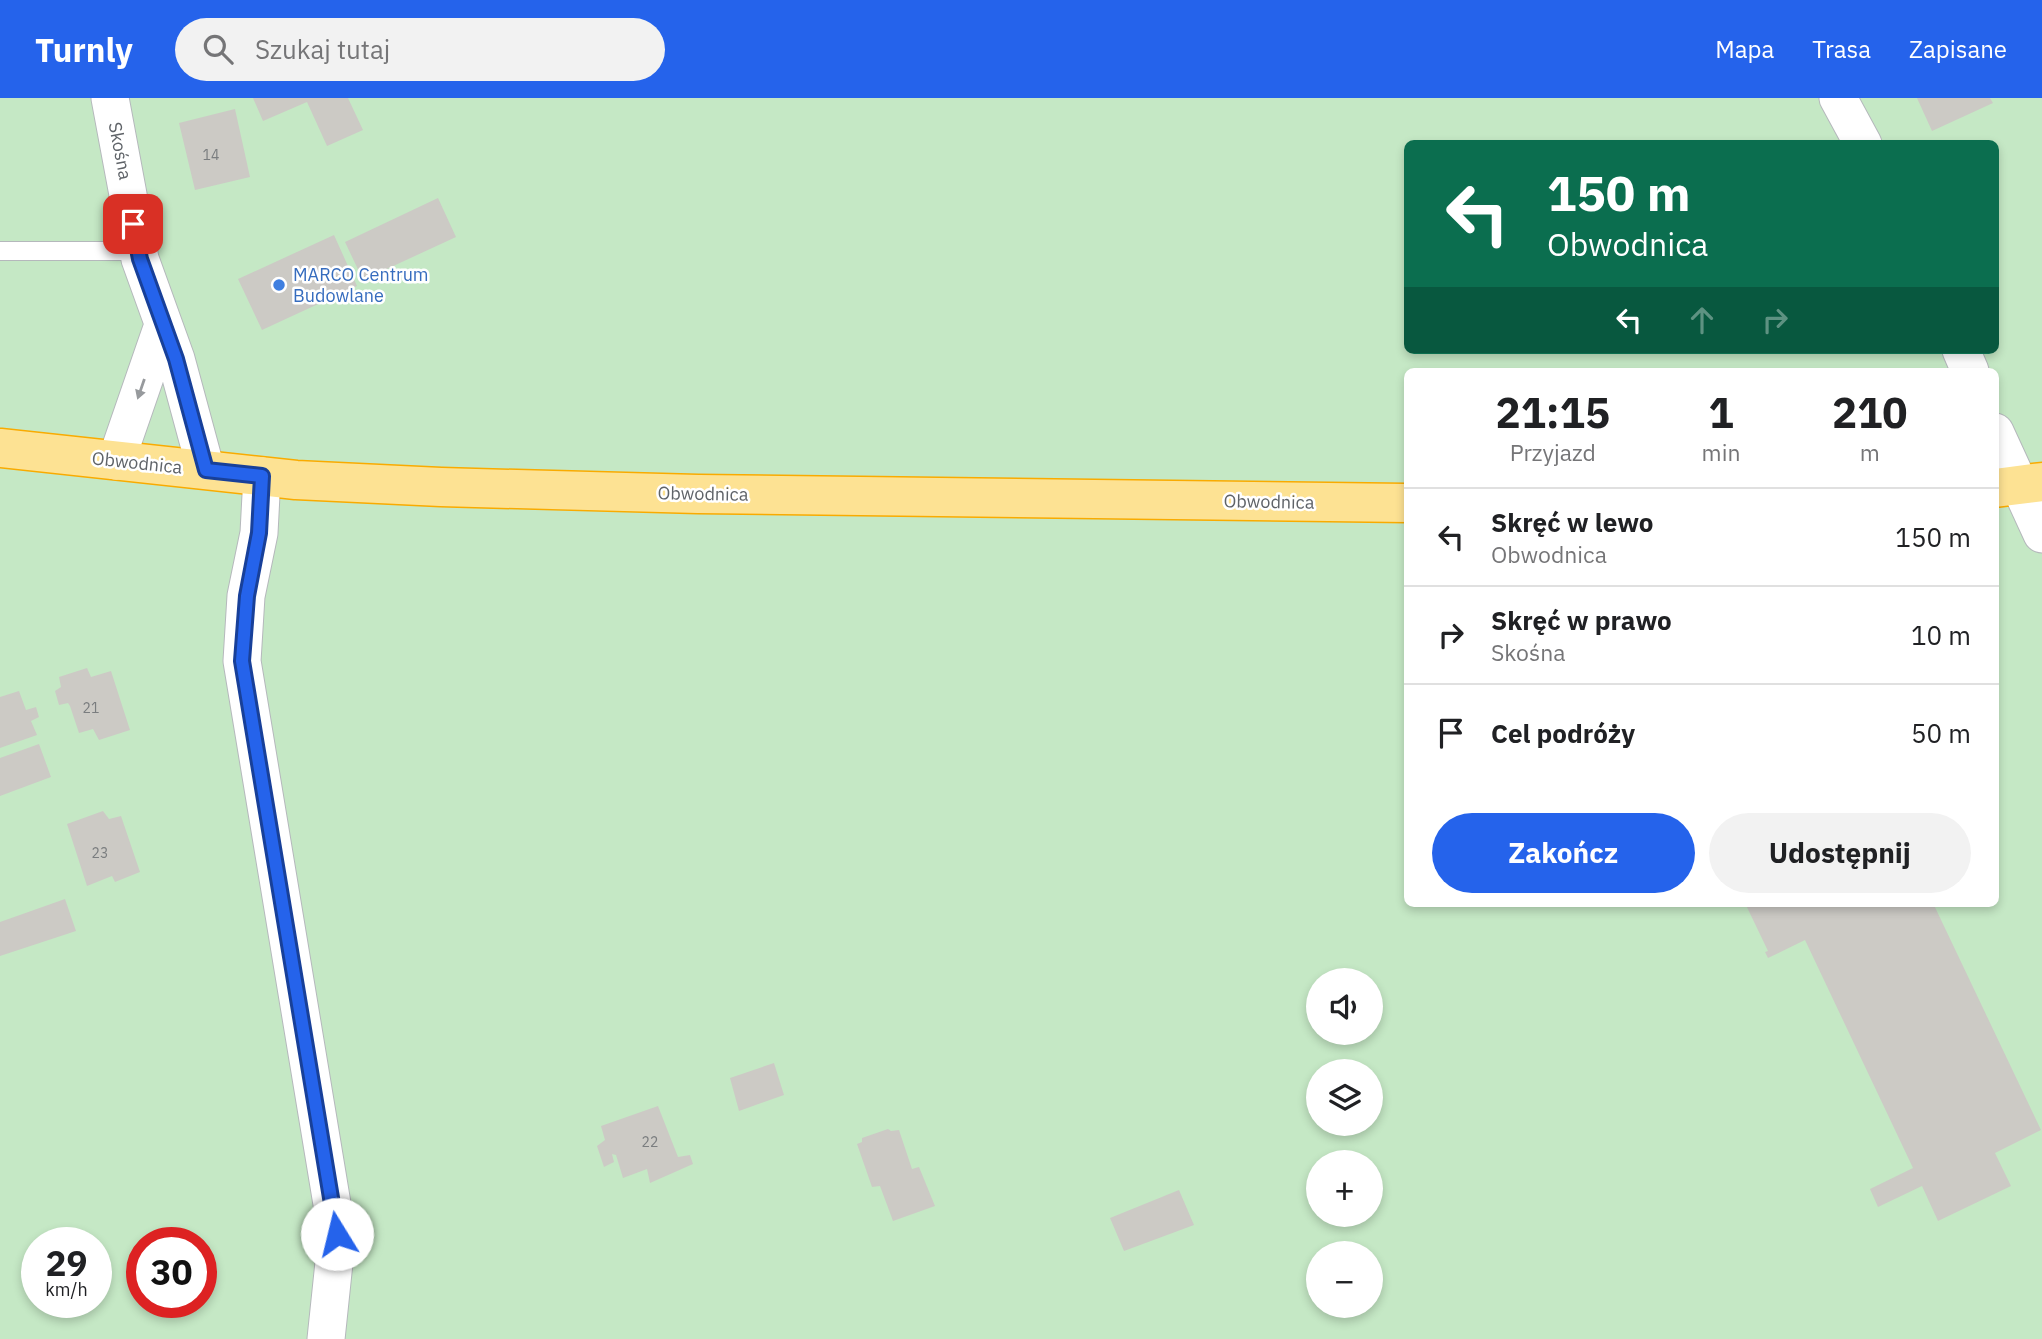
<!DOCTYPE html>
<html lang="pl">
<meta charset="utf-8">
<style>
:root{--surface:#fff;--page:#f2f2f2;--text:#202124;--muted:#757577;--line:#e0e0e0;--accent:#2563eb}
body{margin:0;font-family:"IBM Plex Sans",sans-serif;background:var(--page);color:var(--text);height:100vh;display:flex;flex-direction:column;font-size:26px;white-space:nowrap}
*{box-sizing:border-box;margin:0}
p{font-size:23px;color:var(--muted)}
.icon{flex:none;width:38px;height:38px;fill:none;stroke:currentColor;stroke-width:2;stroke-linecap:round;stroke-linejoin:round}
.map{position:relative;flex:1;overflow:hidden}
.side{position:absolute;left:1404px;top:270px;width:595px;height:539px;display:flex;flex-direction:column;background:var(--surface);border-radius:10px;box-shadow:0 4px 10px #0003}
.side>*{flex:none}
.guide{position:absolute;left:1404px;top:42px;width:595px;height:214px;border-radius:10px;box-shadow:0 4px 10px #0003;background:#0b6e4f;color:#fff;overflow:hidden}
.buttons{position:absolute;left:1306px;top:870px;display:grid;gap:14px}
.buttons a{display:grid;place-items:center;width:77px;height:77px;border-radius:50%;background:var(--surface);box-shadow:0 4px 10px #0003;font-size:35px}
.speed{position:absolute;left:21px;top:1129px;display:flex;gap:14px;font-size:35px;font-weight:700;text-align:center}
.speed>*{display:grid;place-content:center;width:91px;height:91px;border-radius:50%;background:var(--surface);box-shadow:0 4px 10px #0003;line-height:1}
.speed small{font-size:18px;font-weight:400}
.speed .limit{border:10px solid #d22;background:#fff;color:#111}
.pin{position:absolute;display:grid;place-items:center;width:60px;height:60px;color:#fff;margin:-30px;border-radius:14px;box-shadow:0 4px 10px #0006}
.me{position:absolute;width:77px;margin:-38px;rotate:351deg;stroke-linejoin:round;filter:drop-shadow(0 0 5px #0008)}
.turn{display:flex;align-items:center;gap:24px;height:147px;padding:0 28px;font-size:32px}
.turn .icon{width:91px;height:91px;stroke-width:2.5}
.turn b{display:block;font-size:49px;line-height:60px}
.lanes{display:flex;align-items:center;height:66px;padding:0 28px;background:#0003;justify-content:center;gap:35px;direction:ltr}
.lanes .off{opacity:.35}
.eta{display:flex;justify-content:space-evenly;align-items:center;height:119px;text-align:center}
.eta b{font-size:42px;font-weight:800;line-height:49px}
.button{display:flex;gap:14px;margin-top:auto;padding:14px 28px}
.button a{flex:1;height:80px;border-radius:42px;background:var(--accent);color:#fff;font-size:28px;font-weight:800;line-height:80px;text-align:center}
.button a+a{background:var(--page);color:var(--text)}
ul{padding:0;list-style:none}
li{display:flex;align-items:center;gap:21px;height:98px;padding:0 28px;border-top:2px solid var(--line)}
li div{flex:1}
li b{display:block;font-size:26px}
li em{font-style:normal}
header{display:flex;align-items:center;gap:42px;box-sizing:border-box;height:98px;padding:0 35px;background:var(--accent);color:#fff}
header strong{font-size:33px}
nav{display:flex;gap:38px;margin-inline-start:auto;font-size:24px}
.search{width:490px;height:63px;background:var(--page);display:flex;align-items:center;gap:18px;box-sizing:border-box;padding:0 24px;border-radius:38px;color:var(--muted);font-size:26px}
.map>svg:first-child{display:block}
.green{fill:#c5e8c5;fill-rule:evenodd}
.building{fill:#cccac5}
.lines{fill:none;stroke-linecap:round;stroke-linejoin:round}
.lane-casing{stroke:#b5b8bc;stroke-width:20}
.street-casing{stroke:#b5b8bc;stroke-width:39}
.highway-casing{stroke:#f9ab00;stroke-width:41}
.lane{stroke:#fff;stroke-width:18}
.street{stroke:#fff;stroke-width:37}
.highway{stroke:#fde293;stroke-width:38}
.oneway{fill:#979a9d}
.route-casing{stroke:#184099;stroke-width:18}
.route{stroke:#2563eb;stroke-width:12}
.shop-dot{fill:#3f7fe0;stroke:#fff;stroke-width:2.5}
.labels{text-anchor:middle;stroke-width:5;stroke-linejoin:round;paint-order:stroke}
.number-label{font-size:14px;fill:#7a7d7f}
.street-label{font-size:18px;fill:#5f6368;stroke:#fff}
.shop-label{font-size:18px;fill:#366cbe;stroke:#fff;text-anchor:start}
</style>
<header>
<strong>Turnly</strong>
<div class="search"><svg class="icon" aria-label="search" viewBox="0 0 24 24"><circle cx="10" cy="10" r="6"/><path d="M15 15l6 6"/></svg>Szukaj tutaj</div>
<nav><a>Mapa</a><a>Trasa</a><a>Zapisane</a></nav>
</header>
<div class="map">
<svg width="2042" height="1241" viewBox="0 0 2042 1241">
<rect width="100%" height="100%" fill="#f1efe8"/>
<path class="green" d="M 0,0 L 2042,0 L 2042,1241 L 0,1241 ZM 1407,46 L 1995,46 L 1995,252 L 1407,252 ZM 1407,273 L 1995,273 L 1995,805 L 1407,805 ZM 1318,882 L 1370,882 L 1370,934 L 1318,934 ZM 1318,973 L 1370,973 L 1370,1026 L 1318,1026 ZM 1318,1064 L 1370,1064 L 1370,1116 L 1318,1116 ZM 37,1144 L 96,1144 L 96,1204 L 37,1204 ZM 142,1144 L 201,1144 L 201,1204 L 142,1204 ZM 1318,1155 L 1370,1155 L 1370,1208 L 1318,1208 Z"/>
<path class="building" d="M 253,0 L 348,0 L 363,32 L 327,48 L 307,4 L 263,23 Z
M 1917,0 L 1990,0 L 1993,5 L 1932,33 Z
M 235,11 L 250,79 L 195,92 L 179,25 Z
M 438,100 L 456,139 L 363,182 L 345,144 Z
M 334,137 L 357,188 L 262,232 L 238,181 Z
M 87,570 L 91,579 L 111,573 L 130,632 L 99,642 L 93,631 L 79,635 L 70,608 L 68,605 L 59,607 L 55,593 L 61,589 L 59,579 Z
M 19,593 L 26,612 L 36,609 L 39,619 L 31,623 L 37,637 L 0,650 L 0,599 Z
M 39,646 L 51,679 L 0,698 L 0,660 Z
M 103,713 L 109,721 L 121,718 L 140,774 L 115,784 L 112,778 L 87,788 L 67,726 Z
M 65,801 L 76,833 L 0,858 L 0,824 Z
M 1745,805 L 1933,805 L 2041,1032 L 1995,1055 L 2011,1088 L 1938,1123 L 1922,1088 L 1878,1109 L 1870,1091 L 1913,1070 L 1805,842 L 1768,860 L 1765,854 L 1768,853 Z
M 774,965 L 784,997 L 739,1013 L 730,980 Z
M 658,1008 L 678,1059 L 690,1057 L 693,1066 L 650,1085 L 647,1071 L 623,1080 L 616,1057 L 612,1056 L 614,1064 L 604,1069 L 597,1048 L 605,1042 L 601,1028 Z
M 888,1031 L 891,1033 L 899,1032 L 912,1071 L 919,1069 L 935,1108 L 893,1123 L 880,1088 L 872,1089 L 857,1046 L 862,1044 L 862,1040 Z
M 1179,1092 L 1194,1127 L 1124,1153 L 1110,1120 Z"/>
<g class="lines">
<g class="lane-casing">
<path id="lane" d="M 0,153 L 138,153"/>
</g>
<g class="street-casing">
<path id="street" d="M 110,0 L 140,161 L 176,261 L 206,372
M 1838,0 L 1863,46
M 1961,252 L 1970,273
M 1995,334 L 2042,436
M 116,363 L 163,227
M 262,378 L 259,435 L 246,498 L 242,563 L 337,1136 L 326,1241"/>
</g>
<g class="highway-casing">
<path id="highway" d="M 0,350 L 296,382 L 441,389 L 698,396 L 1407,405
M 1995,390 L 2042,384"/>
</g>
<use href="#lane" class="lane"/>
<use href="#street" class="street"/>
<use href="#highway" class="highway"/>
</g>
<defs><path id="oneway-solid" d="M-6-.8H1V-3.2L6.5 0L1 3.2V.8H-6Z" transform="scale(1.75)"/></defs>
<use class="oneway" href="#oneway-solid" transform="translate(141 291) rotate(109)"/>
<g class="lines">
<g class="route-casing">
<path id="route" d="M 133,126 L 140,161 L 176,261 L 206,372 L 262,378 L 259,435 L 247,498 L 242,563 L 337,1136"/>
</g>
<use href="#route" class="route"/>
</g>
<circle class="shop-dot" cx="279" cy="187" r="7"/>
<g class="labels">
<g class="number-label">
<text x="211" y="62">14</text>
<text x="91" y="615">21</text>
<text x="100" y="760">23</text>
<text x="650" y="1049">22</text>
</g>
<g class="street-label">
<text transform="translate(120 53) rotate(79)" y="6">Skośna</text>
<text transform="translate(137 365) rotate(6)" y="6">Obwodnica</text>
<text transform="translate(703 396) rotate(1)" y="6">Obwodnica</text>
<text transform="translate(1269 404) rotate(1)" y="6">Obwodnica</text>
</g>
<g class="shop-label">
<text x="293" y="183">MARCO Centrum<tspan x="293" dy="21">Budowlane</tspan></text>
</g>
</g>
</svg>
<div class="buttons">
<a><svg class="icon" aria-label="sound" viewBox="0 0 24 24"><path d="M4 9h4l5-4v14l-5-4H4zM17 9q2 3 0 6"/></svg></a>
<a><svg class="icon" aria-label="layers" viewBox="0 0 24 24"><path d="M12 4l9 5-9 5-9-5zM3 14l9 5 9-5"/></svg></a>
<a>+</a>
<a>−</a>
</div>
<div class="speed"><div>29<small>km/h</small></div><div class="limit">30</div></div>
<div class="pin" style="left:133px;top:126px;background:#d93025"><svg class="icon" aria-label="arrive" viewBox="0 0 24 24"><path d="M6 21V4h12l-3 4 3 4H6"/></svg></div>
<svg class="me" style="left:337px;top:1136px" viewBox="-20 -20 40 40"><circle r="19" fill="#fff"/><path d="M0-13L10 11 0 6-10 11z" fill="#2563eb"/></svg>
<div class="guide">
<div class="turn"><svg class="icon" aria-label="left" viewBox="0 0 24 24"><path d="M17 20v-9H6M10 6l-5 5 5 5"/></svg><div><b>150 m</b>Obwodnica</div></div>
<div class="lanes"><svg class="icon" aria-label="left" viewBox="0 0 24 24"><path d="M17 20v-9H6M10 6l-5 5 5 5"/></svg><svg class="icon off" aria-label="ahead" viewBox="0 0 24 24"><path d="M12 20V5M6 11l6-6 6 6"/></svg><svg class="icon off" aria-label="right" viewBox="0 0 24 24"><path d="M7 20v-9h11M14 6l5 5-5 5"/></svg></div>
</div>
<section class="side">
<div class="eta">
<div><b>21:15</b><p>Przyjazd</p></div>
<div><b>1</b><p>min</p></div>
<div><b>210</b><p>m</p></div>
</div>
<ul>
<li><svg class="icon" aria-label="left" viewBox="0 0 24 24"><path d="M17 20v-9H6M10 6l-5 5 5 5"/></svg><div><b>Skręć w lewo</b><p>Obwodnica</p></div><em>150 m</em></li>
<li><svg class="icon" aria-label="right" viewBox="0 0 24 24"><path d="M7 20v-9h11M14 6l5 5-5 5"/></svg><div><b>Skręć w prawo</b><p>Skośna</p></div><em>10 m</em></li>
<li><svg class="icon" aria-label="arrive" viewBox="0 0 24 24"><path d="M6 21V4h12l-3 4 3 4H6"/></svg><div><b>Cel podróży</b></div><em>50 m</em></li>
</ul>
<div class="button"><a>Zakończ</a><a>Udostępnij</a></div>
</section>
</div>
